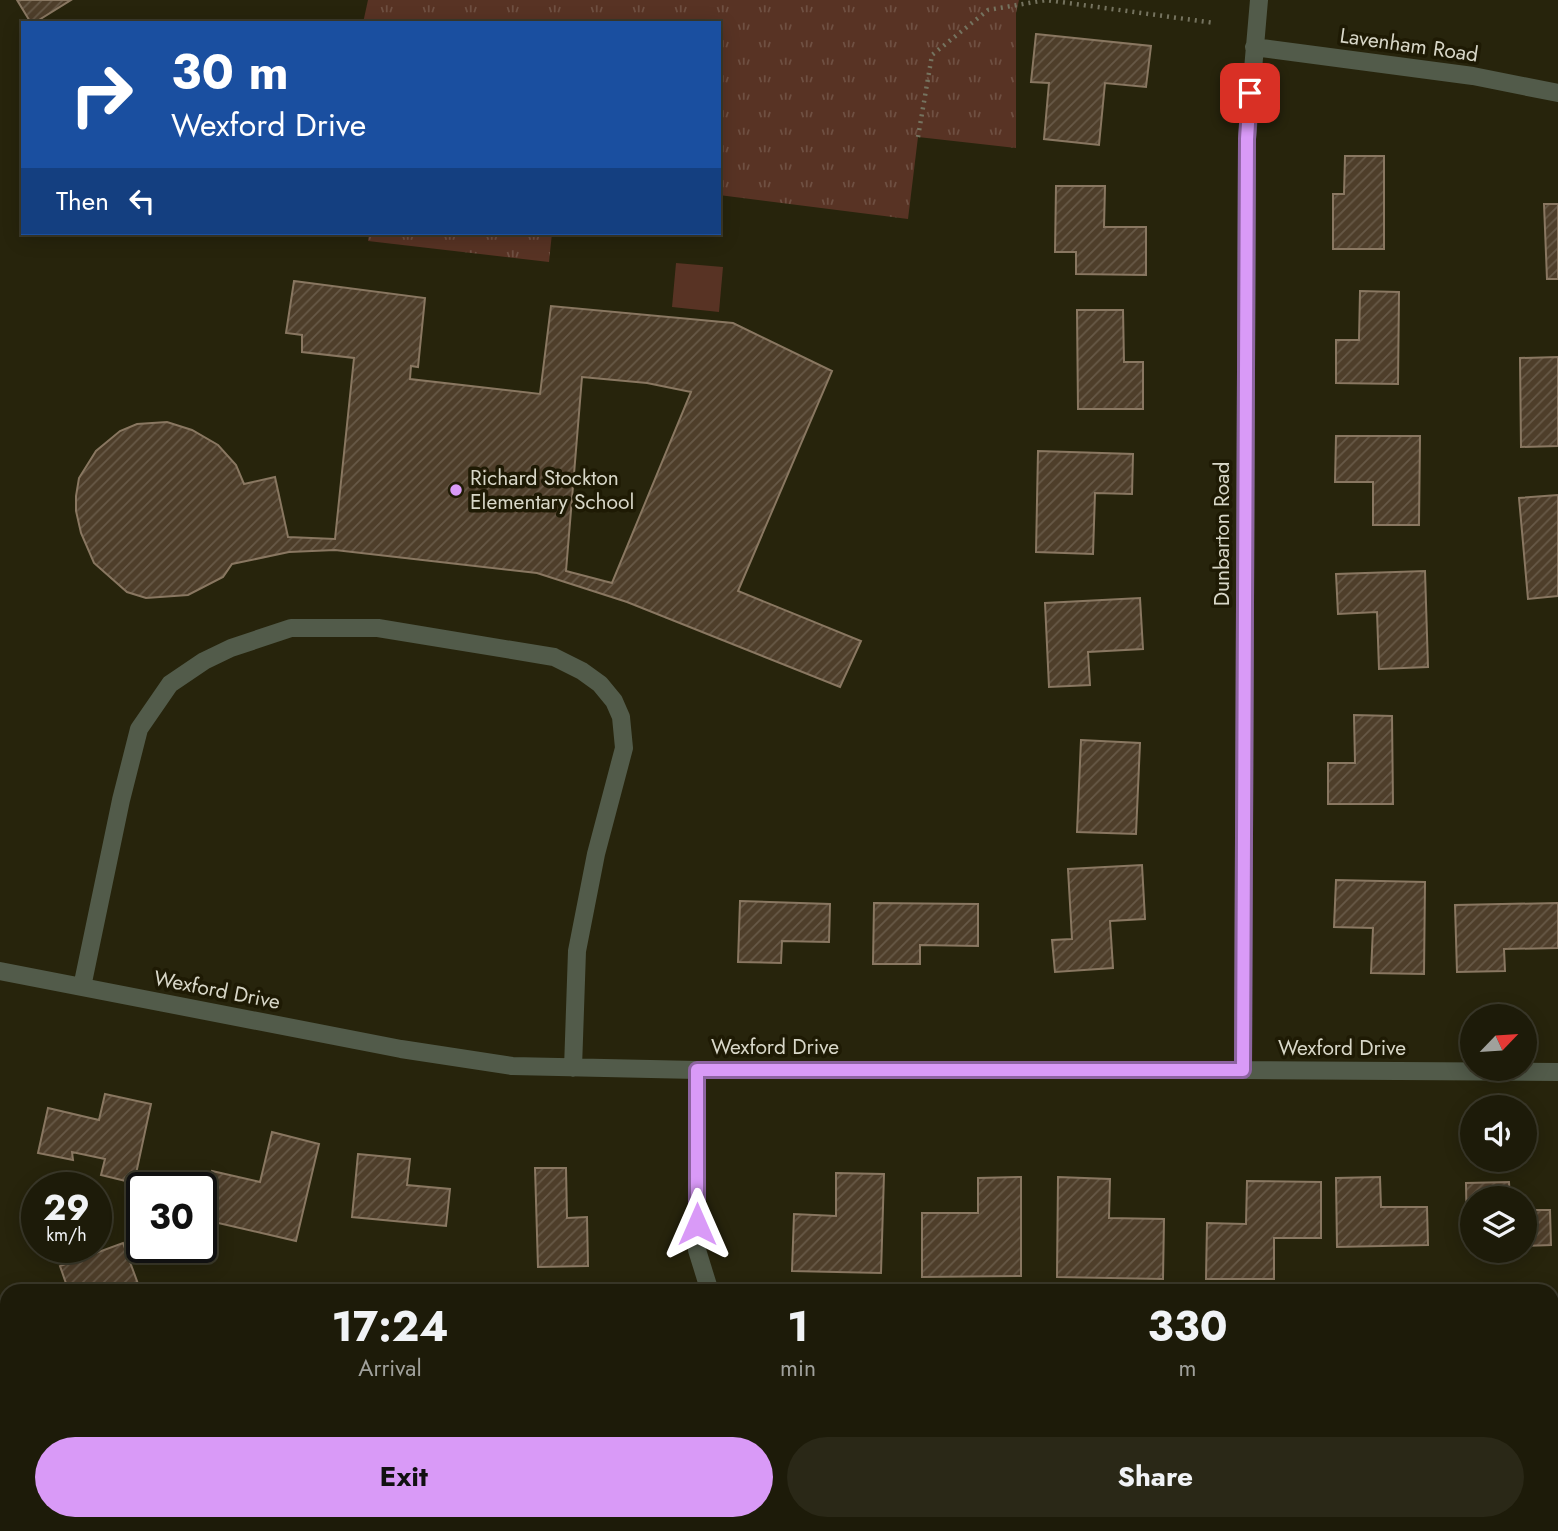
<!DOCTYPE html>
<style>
:root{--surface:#1d1b09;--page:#2a2817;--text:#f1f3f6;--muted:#a0a19c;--line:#3b392a;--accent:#d99af7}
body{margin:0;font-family:Jost,sans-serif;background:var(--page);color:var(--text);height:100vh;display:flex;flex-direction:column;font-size:26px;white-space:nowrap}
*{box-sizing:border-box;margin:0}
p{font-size:23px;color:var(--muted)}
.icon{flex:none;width:38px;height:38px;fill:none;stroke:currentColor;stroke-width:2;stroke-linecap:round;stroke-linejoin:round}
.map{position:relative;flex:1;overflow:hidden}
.details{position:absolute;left:0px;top:1284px;width:1559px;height:247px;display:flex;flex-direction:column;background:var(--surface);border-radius:21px 21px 0 0;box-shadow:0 4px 18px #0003,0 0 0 2px var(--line)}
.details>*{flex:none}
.banner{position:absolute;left:21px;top:21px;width:700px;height:214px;border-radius:0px;box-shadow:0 4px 18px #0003,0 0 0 2px var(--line);background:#1a4fa0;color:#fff;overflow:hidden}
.needle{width:46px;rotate:65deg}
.controls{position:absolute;left:1460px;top:1004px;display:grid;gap:14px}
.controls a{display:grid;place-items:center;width:77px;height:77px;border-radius:50%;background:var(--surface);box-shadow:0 4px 18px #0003,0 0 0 2px var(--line);font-size:35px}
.speed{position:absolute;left:21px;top:1172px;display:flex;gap:14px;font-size:35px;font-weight:700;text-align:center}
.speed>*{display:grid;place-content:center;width:91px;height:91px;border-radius:50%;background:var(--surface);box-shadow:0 4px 18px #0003,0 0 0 2px var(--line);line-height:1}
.speed small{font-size:18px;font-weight:400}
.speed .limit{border:4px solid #111;border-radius:10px;background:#fff;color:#111}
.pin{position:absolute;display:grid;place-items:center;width:60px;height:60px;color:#fff;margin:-30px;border-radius:14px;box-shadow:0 4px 10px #0006}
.me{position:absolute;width:77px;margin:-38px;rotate:0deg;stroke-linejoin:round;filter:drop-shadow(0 0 5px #0008)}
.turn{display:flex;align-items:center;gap:24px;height:147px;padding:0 35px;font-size:32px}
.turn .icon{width:91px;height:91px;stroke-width:2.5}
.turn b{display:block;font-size:49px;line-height:60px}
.then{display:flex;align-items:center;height:66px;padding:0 35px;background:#0003;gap:14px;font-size:26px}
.eta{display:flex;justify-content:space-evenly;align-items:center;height:119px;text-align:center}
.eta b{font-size:42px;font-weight:700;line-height:49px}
.action{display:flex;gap:14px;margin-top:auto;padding:14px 35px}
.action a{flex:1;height:80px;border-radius:42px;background:var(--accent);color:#111;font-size:28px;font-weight:700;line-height:80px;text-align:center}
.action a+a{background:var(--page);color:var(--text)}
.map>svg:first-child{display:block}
.grass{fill:#583324}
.park{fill:url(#park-tufts)}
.building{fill:url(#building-hatch);stroke:#897761;stroke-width:2;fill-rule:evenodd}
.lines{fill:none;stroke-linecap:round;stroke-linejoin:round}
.path{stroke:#75735f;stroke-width:4.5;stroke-dasharray:2 5;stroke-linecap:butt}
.minor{stroke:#525b4a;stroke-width:18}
.route-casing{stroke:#8d64a1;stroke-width:18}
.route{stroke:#d99af7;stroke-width:12}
.poi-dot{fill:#d99af7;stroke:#1e1a04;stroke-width:2.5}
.labels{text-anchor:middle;stroke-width:7;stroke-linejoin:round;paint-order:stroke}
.street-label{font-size:21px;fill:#d8d7c8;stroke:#1e1a04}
.poi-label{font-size:21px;fill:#d8d7c8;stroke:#1e1a04;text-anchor:start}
</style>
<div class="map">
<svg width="1558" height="1531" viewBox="0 0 1558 1531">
<defs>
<pattern id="park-tufts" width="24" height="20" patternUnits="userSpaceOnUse" patternTransform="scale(1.75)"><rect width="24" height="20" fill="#583324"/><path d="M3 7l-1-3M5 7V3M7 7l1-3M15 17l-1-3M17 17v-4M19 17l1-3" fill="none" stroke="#6f5042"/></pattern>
<pattern id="building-hatch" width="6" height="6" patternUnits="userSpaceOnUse" patternTransform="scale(1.75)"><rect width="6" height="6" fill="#4e3e2a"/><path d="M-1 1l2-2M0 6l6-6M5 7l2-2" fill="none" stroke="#675947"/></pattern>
</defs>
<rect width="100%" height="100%" fill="#27240c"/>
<path class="grass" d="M 676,263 L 723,267 L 719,312 L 672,307 Z"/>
<path class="park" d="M 368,0 L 1019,0 L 1016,13 L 1016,148 L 918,137 L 908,219 L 719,195 L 719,23 L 363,23 Z
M 369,233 L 552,233 L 549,262 L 368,241 Z"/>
<path class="building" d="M 17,0 L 71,0 L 34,23 L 31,23 Z
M 1036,34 L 1151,46 L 1146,87 L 1105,83 L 1099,145 L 1044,139 L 1049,83 L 1031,82 Z
M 1345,156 L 1384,156 L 1384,249 L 1333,249 L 1333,194 L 1344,194 Z
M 1056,186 L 1105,186 L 1104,227 L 1146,227 L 1146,275 L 1076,274 L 1076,252 L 1055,252 Z
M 1544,204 L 1558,204 L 1558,279 L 1547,279 Z
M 294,281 L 425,298 L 418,367 L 411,366 L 410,379 L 540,394 L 551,306 L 733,323 L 832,371 L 738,591 L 861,641 L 840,687 L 627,602 L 537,573 L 335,550 L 289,552 L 232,564 L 223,577 L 188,595 L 146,598 L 127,592 L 94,563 L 81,533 L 76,511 L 76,496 L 79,478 L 96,451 L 120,431 L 137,424 L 167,422 L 192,430 L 218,445 L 236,465 L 244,484 L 275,477 L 288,537 L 335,539 L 354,358 L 302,352 L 302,335 L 286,333 ZM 582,377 L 647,383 L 691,392 L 612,583 L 566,571 Z
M 1360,291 L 1399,292 L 1398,384 L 1336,383 L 1336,340 L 1359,340 Z
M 1077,310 L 1123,310 L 1124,362 L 1143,362 L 1143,409 L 1078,409 Z
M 1558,357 L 1558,446 L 1521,447 L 1520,358 Z
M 1336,436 L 1420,436 L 1419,525 L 1373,525 L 1373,482 L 1335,482 Z
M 1038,451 L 1133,454 L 1132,494 L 1095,493 L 1093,554 L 1036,552 Z
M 1558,495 L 1558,596 L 1528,599 L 1519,498 Z
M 1425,571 L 1428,667 L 1379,669 L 1377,612 L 1338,614 L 1336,574 Z
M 1140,598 L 1143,649 L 1088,652 L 1090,685 L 1049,687 L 1045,603 Z
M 1354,715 L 1392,716 L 1393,804 L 1328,804 L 1328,763 L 1355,763 Z
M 1081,740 L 1140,743 L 1136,834 L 1077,832 Z
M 1142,865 L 1145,919 L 1110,921 L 1113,968 L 1055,972 L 1052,940 L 1072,939 L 1068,869 Z
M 1336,880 L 1425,882 L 1424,974 L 1371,973 L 1373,928 L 1334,927 Z
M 740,901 L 830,904 L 829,942 L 782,941 L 781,963 L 738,962 Z
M 874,903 L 978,904 L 978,946 L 920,945 L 920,964 L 873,964 Z
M 1558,903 L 1558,948 L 1504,949 L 1505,971 L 1457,972 L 1455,905 Z
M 105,1094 L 151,1104 L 134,1183 L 101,1175 L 105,1159 L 72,1152 L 73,1160 L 38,1153 L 48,1108 L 99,1120 Z
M 272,1132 L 319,1144 L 296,1241 L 201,1219 L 212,1171 L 260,1182 Z
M 358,1154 L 410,1159 L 407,1185 L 450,1189 L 446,1226 L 352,1217 Z
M 535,1168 L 566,1168 L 567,1218 L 587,1217 L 588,1266 L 538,1267 Z
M 836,1173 L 884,1174 L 881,1273 L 792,1271 L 794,1214 L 836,1216 Z
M 1021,1177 L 1021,1276 L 922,1277 L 922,1213 L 978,1213 L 978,1178 Z
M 1058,1177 L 1110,1179 L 1109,1218 L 1164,1219 L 1163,1279 L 1057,1277 Z
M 1380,1177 L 1381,1207 L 1427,1207 L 1428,1245 L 1337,1247 L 1336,1178 Z
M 1247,1181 L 1321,1182 L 1321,1238 L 1274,1238 L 1274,1279 L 1206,1279 L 1207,1223 L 1246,1224 Z
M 1509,1182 L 1510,1199 L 1472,1199 L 1472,1247 L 1467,1247 L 1466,1183 Z
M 1524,1210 L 1550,1210 L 1551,1245 L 1524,1246 Z
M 123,1243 L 141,1292 L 69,1292 L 60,1266 Z
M 1558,1515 L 1558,1531 L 1538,1531 L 1536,1524 L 1552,1524 L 1552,1517 Z
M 690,1524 L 760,1524 L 755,1531 L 685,1531 Z"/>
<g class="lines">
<path class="path" d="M 918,137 L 932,55 L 988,10 L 1046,0 L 1215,23"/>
<path class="minor" d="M 1254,47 L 1473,76 L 1558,93
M 0,971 L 401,1049 L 512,1066 L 697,1070 L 1243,1070 L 1558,1072
M 82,987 L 121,800 L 139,729 L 170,684 L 204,661 L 231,648 L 291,628 L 378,628 L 554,657 L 582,671 L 600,684 L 614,701 L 621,717 L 624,748 L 596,854 L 577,951 L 573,1068
M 697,1070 L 697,1250 L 710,1292
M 1243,1070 L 1247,139 L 1259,0
M 0,1339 L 7,1357
M 81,1524 L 85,1531
M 864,1524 L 869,1531
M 949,1531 L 974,1525 L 1333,1529 L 1337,1531"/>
</g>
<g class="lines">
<g class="route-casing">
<path id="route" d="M 697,1224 L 697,1070 L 1243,1070 L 1247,139 L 1250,93"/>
</g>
<use href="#route" class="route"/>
</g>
<circle class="poi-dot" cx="456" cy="490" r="7"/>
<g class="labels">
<g class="street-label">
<text transform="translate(1409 45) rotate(8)" y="7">Lavenham Road</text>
<text transform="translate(1222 534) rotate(-90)" y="7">Dunbarton Road</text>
<text transform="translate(217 990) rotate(11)" y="7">Wexford Drive</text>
<text x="775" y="1054">Wexford Drive</text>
<text x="1342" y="1055">Wexford Drive</text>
</g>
<g class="poi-label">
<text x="470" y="485">Richard Stockton<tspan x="470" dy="24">Elementary School</tspan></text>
</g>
</g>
</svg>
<div class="controls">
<a><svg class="needle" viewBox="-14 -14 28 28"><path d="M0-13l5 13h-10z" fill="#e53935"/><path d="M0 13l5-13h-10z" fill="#a0a19c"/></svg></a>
<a><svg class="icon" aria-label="sound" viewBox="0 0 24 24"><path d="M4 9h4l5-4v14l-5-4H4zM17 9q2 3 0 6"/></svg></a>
<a><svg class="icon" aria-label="layers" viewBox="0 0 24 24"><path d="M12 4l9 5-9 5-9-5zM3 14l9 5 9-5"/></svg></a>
</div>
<div class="speed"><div>29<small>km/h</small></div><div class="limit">30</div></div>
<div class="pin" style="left:1250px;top:93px;background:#d93025"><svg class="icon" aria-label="arrive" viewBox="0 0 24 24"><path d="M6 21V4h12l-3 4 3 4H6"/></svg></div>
<svg class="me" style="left:697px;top:1224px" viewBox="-20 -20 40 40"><path d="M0-17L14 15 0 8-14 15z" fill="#d99af7" stroke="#fff" stroke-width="4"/></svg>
<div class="banner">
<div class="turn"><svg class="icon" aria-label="right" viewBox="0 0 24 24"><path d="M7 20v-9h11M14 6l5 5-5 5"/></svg><div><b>30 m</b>Wexford Drive</div></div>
<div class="then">Then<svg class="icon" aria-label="left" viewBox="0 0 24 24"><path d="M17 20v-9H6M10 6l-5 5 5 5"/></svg></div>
</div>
<section class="details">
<div class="eta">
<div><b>17:24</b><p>Arrival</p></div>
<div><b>1</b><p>min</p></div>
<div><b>330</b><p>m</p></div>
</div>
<div class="action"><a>Exit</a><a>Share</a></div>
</section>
</div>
